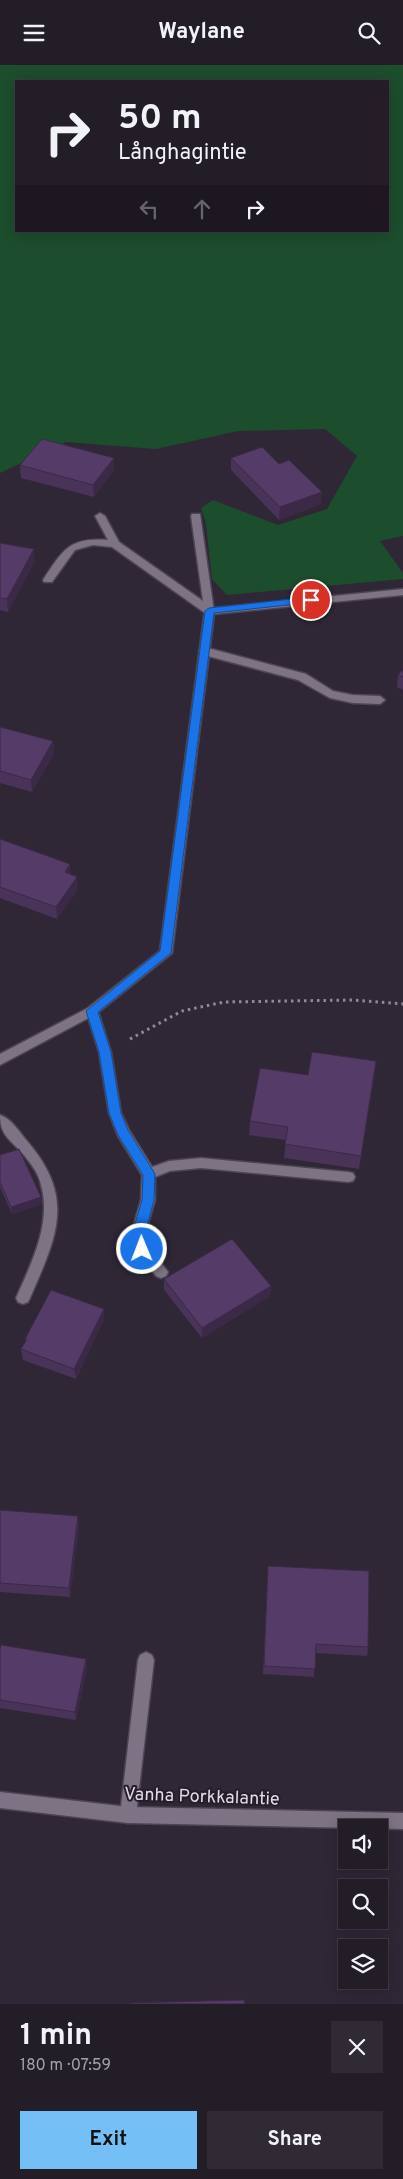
<!DOCTYPE html>
<meta charset="utf-8">
<style>
:root{--surface:#231d28;--page:#2f2a34;--text:#f1f3f6;--muted:#a3a2a8;--line:#403b45;--accent:#74c0f6}
body{margin:0;font-family:Overpass,sans-serif;background:var(--page);color:var(--text);height:100vh;display:flex;flex-direction:column;font-size:19px;white-space:nowrap}
*{box-sizing:border-box;margin:0}
p{font-size:16px;color:var(--muted)}
.icon{flex:none;width:28px;height:28px;fill:none;stroke:currentColor;stroke-width:2;stroke-linecap:round;stroke-linejoin:round}
.map{position:relative;height:1939px;overflow:hidden}
.sheet{display:flex;flex-direction:column;background:var(--surface);flex:1}
.sheet>*{flex:none}
.guide{position:absolute;left:15px;top:15px;width:374px;height:152px;border-radius:0px;box-shadow:0 2px 12px #0003,0 0 0 1px var(--line);background:#231d28;color:var(--text);overflow:hidden}
.controls{position:absolute;left:338px;top:1754px;display:grid;gap:10px}
.controls a{display:grid;place-items:center;width:50px;height:50px;border-radius:0px;background:var(--surface);box-shadow:0 2px 12px #0003,0 0 0 1px var(--line);font-size:25px}
.pin{position:absolute;display:grid;place-items:center;width:42px;height:42px;color:#fff;margin:-21px;border:2px solid #fff;border-radius:50%;box-shadow:0 1px 5px #0007}
.me{position:absolute;width:55px;margin:-28px;rotate:359deg;stroke-linejoin:round;filter:drop-shadow(0 0 4px #0008)}
.turn{display:flex;align-items:center;gap:18px;height:105px;padding:0 20px;font-size:22px}
.turn .icon{width:65px;height:65px;stroke-width:2.5}
.turn b{display:block;font-size:35px;line-height:42px}
.lanes{display:flex;align-items:center;height:48px;padding:0 20px;background:#0003;justify-content:center;gap:25px;direction:ltr}
.lanes .off{opacity:.35}
.round{display:grid;place-items:center;flex:none;width:52px;height:52px;border-radius:0px;background:var(--page)}
.headline{display:flex;align-items:center;justify-content:space-between;height:85px;padding:0 20px}
h1{font-size:30px;font-weight:700;line-height:38px}
.button{display:flex;gap:10px;margin-top:auto;padding:10px 20px}
.button a{flex:1;height:58px;border-radius:0px;background:var(--accent);color:#111;font-size:20px;font-weight:700;line-height:58px;text-align:center}
.button a+a{background:var(--page);color:var(--text)}
header{display:flex;justify-content:space-between;align-items:center;height:65px;padding:0 20px;background:var(--surface);font-size:22px;font-weight:700}
.map>svg:first-child{display:block}
.green{fill:#1c4d2d;fill-rule:evenodd}
.lines{fill:none;stroke-linecap:round;stroke-linejoin:round}
.lane-casing{stroke:#4b4551;stroke-width:3}
.street-casing{stroke:#4b4551;stroke-width:3}
.path{stroke:#908a96;stroke-width:3;stroke-dasharray:2.5 4;stroke-linecap:butt}
.lane{fill:#7d7384;fill-rule:evenodd}
.street{fill:#7d7384;fill-rule:evenodd}
.wall{fill:#493359}
.shaded-wall{fill:#3c2948}
.building{fill:#553b67;stroke:#3c2948}
.route{fill:#1a73e8;stroke:#114b97}
.labels{text-anchor:middle;stroke-width:4;stroke-linejoin:round;paint-order:stroke}
.near-street-label{font-size:18px;fill:#e0dbe5;stroke:#251d2b}
</style>
<header><svg class="icon" aria-label="menu" viewBox="0 0 24 24"><path d="M4 6h16M4 12h16M4 18h16"/></svg>Waylane<svg class="icon" aria-label="search" viewBox="0 0 24 24"><circle cx="10" cy="10" r="6"/><path d="M15 15l6 6"/></svg></header>
<div class="map">
<svg width="403" height="1939" viewBox="0 0 403 1939">
<rect width="100%" height="100%" fill="#2f2736"/>
<path class="green" d="M 0,0 L 403,0 L 403,471 L 380,476 L 403,508 L 403,514 L 227,530 L 212,514 L 206,459 L 201,443 L 213,435 L 278,460 L 327,444 L 357,391 L 325,364 L 238,366 L 156,384 L 66,377 L 0,408 ZM 16,16 L 388,16 L 388,166 L 16,166 Z"/>
<g class="lines">
<g class="lane-casing">
<path id="lane" d="M 100,448 L 105,451 L 119,477 L 203,536 L 191,451 L 192,449 L 200,449 L 214,546 L 213,548 L 205,548 L 112,482 L 93,480 L 75,485 L 52,517 L 44,517 L 43,515 C 63,485 69,472 108,475 L 95,451 Z
M 204,582 L 306,609 L 333,626 L 353,630 L 380,631 L 385,635 L 380,639 L 353,638 L 330,633 L 298,615 L 200,589 L 199,586 Z
M 92,941 L 96,943 L 98,946 L 111,987 L 121,1048 L 129,1065 L 152,1102 L 169,1096 L 201,1093 L 348,1107 L 353,1108 L 355,1112 L 353,1116 L 348,1117 L 201,1103 L 170,1106 L 155,1112 L 155,1135 L 145,1169 L 148,1181 L 168,1207 L 166,1211 L 161,1213 L 156,1211 L 135,1184 L 131,1169 L 141,1135 L 142,1110 L 118,1071 L 109,1048 L 99,987 L 86,946 L 88,943 Z
M 0,1050 C 11,1053 20,1068 27,1076 C 76,1133 57,1171 30,1233 L 28,1237 L 23,1239 L 18,1237 L 16,1233 C 31,1199 52,1158 41,1120 C 39,1109 31,1099 24,1090 C 11,1075 0,1071 0,1050 Z
M 146,1587 L 152,1590 L 154,1595 L 136,1750 L 134,1756 L 128,1758 L 122,1756 L 120,1750 L 138,1595 L 140,1590 Z"/>
</g>
<g class="street-casing">
<path id="street" d="M 403,524 L 403,530 L 214,549 L 172,888 L 96,949 L 0,1000 L 0,989 L 88,943 L 160,886 L 205,544 Z
M 0,1727 L 128,1742 L 403,1748 L 403,1764 L 128,1758 L 0,1743 Z"/>
</g>
<path class="path" d="M 130,974 L 182,946 L 224,937 L 352,935 L 403,939"/>
<use href="#lane" class="lane"/>
<use href="#street" class="street"/>
</g>
<path class="wall" d="M 231,393 L 321,439 L 279,455 L 231,405 Z
M 20,400 L 114,405 L 94,432 L 21,413 Z
M 0,478 L 35,496 L 8,547 L 0,545 Z
M 403,605 L 403,625 L 397,622 L 398,610 Z
M 0,662 L 53,676 L 54,688 L 32,727 L 0,718 Z
M 0,774 L 70,799 L 70,809 L 78,824 L 57,854 L 0,833 Z
M 376,996 L 359,1104 L 284,1093 L 286,1075 L 249,1070 L 250,1056 L 308,1010 Z
M 0,1090 L 41,1132 L 42,1139 L 12,1149 L 0,1122 Z
M 164,1214 L 271,1221 L 270,1231 L 202,1273 L 164,1225 Z
M 104,1254 L 76,1314 L 23,1295 L 21,1284 L 25,1277 L 25,1274 Z
M 0,1445 L 79,1460 L 70,1532 L 0,1527 Z
M 268,1501 L 368,1582 L 367,1591 L 315,1588 L 314,1612 L 263,1609 Z
M 0,1585 L 86,1594 L 87,1602 L 76,1655 L 0,1643 Z"/>
<path class="shaded-wall" d="M 114,393 L 114,405 L 94,432 L 93,420 Z
M 322,427 L 321,439 L 279,455 L 280,442 Z
M 34,484 L 35,496 L 8,547 L 7,534 Z
M 53,676 L 54,688 L 32,727 L 31,715 Z
M 70,799 L 70,811 L 65,807 Z
M 77,812 L 78,824 L 57,854 L 56,842 Z
M 376,996 L 375,1010 L 359,1104 L 361,1091 Z
M 41,1132 L 42,1139 L 12,1149 L 11,1142 Z
M 271,1221 L 270,1231 L 202,1273 L 202,1263 Z
M 104,1244 L 104,1254 L 76,1314 L 74,1304 Z
M 78,1451 L 79,1460 L 70,1532 L 69,1523 Z
M 86,1594 L 87,1602 L 76,1655 L 75,1647 Z"/>
<path class="building" d="M 42,374 L 114,393 L 93,420 L 20,400 Z
M 262,382 L 279,399 L 289,395 L 322,427 L 280,442 L 231,393 Z
M 0,478 L 34,484 L 7,534 L 0,533 Z
M 403,605 L 403,612 L 398,610 Z
M 0,662 L 53,676 L 31,715 L 0,706 Z
M 0,774 L 70,799 L 65,807 L 77,812 L 56,842 L 0,822 Z
M 312,987 L 376,996 L 361,1091 L 285,1079 L 288,1062 L 250,1056 L 260,1003 L 308,1010 Z
M 19,1084 L 41,1132 L 11,1142 L 0,1117 L 0,1090 Z
M 232,1174 L 271,1221 L 202,1263 L 164,1214 Z
M 51,1225 L 104,1244 L 74,1304 L 21,1284 L 27,1274 L 25,1274 Z
M 0,1445 L 78,1451 L 69,1523 L 0,1518 Z
M 268,1501 L 369,1506 L 368,1582 L 316,1579 L 315,1604 L 264,1601 Z
M 1,1580 L 86,1594 L 75,1647 L 0,1635 L 0,1585 Z
M 244,1935 L 245,1939 L 130,1939 L 130,1938 Z"/>
<path class="route" d="M 311,532 L 316,535 L 315,537 L 214,548 L 171,888 L 98,947 L 111,987 L 121,1048 L 128,1065 L 155,1109 L 154,1135 L 145,1169 L 148,1184 L 142,1189 L 135,1184 L 132,1169 L 142,1135 L 143,1110 L 118,1070 L 109,1048 L 99,987 L 86,946 L 160,886 L 205,546 L 209,543 Z"/>
<g class="labels">
<g class="near-street-label">
<text transform="translate(202 1731) rotate(2)" y="6">Vanha Porkkalantie</text>
</g>
</g>
</svg>
<div class="controls">
<a><svg class="icon" aria-label="sound" viewBox="0 0 24 24"><path d="M4 9h4l5-4v14l-5-4H4zM17 9q2 3 0 6"/></svg></a>
<a><svg class="icon" aria-label="search" viewBox="0 0 24 24"><circle cx="10" cy="10" r="6"/><path d="M15 15l6 6"/></svg></a>
<a><svg class="icon" aria-label="layers" viewBox="0 0 24 24"><path d="M12 4l9 5-9 5-9-5zM3 14l9 5 9-5"/></svg></a>
</div>
<div class="pin" style="left:311px;top:535px;background:#d93025"><svg class="icon" aria-label="arrive" viewBox="0 0 24 24"><path d="M6 21V4h12l-3 4 3 4H6"/></svg></div>
<svg class="me" style="left:142px;top:1184px" viewBox="-20 -20 40 40"><circle r="17" fill="#1a73e8" stroke="#fff" stroke-width="3"/><path d="M0-11L8 9 0 5-8 9z" fill="#fff"/></svg>
<div class="guide">
<div class="turn"><svg class="icon" aria-label="right" viewBox="0 0 24 24"><path d="M7 20v-9h11M14 6l5 5-5 5"/></svg><div><b>50 m</b>Långhagintie</div></div>
<div class="lanes"><svg class="icon off" aria-label="left" viewBox="0 0 24 24"><path d="M17 20v-9H6M10 6l-5 5 5 5"/></svg><svg class="icon off" aria-label="ahead" viewBox="0 0 24 24"><path d="M12 20V5M6 11l6-6 6 6"/></svg><svg class="icon" aria-label="right" viewBox="0 0 24 24"><path d="M7 20v-9h11M14 6l5 5-5 5"/></svg></div>
</div>
</div>
<section class="sheet">
<div class="headline"><div><h1>1 min</h1><p>180 m · 07:59</p></div><a class="round"><svg class="icon" aria-label="close" viewBox="0 0 24 24"><path d="M6 6l12 12M18 6L6 18"/></svg></a></div>
<div class="button"><a>Exit</a><a>Share</a></div>
</section>
